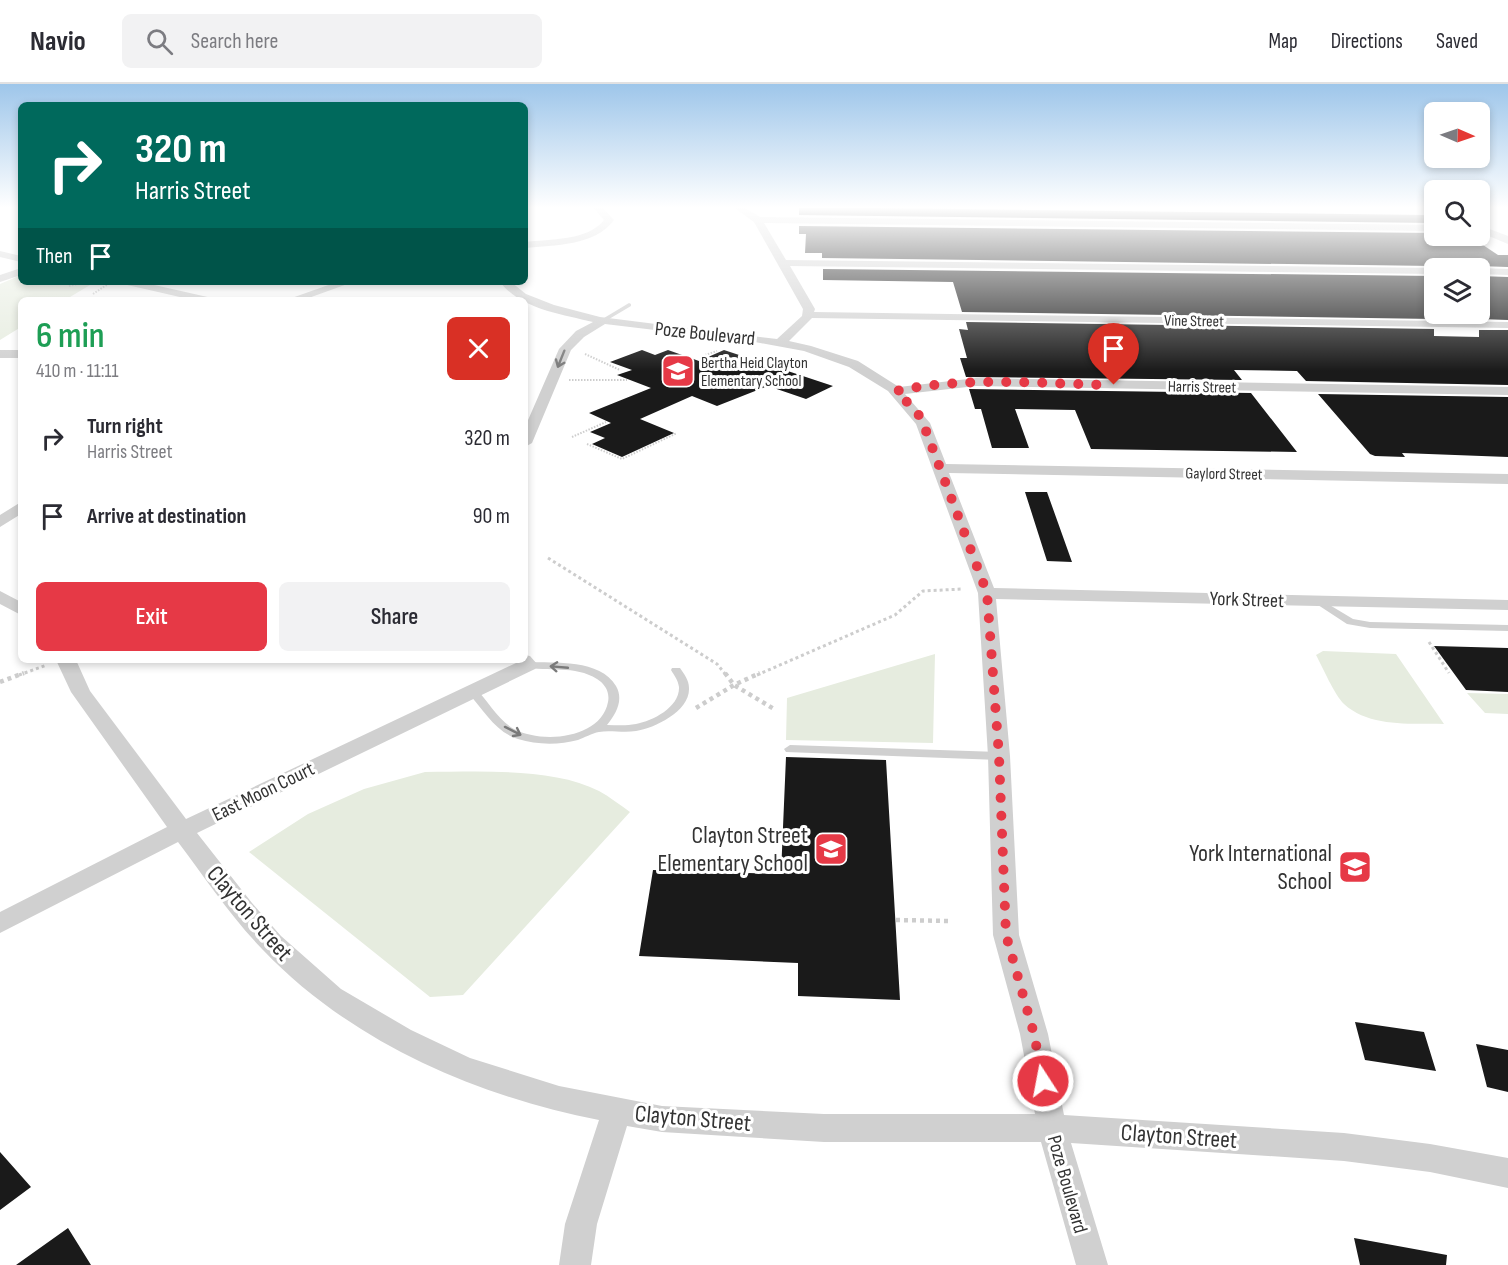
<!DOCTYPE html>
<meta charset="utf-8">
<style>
:root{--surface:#fff;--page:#f2f2f3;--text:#2b2b33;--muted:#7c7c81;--line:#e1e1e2;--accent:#e63946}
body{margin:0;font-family:"Sofia Sans Condensed",sans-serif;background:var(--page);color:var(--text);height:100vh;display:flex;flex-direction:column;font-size:22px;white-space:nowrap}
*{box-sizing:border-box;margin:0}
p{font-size:20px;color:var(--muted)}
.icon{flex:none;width:33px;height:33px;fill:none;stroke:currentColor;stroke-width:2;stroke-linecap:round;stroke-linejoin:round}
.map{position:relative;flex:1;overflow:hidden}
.side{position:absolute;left:18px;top:213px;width:510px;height:366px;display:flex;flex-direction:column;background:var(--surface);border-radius:9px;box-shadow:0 3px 9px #0003}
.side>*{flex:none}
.banner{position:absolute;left:18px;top:18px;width:510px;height:183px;border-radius:9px;box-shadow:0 3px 9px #0003;background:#00695c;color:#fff;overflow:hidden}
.needle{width:39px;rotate:92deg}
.controls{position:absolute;left:1424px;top:18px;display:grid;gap:12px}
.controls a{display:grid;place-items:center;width:66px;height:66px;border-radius:9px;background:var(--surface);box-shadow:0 3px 9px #0003;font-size:30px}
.pin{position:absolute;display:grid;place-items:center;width:51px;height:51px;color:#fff;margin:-62px -26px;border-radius:50% 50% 50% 0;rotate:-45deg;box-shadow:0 0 6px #0007}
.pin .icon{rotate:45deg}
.me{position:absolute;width:66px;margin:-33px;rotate:349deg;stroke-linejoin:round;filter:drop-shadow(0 0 4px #0008)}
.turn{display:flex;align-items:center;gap:21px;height:126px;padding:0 18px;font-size:27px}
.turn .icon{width:78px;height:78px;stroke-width:2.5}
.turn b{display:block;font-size:42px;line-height:51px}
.then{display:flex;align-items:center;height:57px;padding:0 18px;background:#0003;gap:12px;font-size:22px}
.round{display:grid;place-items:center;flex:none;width:63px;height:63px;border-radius:9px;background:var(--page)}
.head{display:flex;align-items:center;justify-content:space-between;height:102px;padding:0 18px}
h1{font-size:36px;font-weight:600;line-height:45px;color:#1e9e55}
.primary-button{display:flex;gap:12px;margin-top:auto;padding:12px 18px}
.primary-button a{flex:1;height:69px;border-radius:9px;background:var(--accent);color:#fff;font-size:24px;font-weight:600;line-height:69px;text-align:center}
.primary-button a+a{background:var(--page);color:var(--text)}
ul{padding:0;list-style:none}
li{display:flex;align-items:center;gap:18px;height:78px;padding:0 18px}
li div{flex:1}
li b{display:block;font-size:22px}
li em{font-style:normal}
header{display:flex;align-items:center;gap:36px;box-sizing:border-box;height:84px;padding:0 30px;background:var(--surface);border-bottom:2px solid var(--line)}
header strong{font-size:28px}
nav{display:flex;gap:33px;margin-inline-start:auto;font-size:21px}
.search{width:420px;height:54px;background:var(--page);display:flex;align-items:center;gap:15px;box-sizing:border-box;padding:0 21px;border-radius:9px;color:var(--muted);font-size:22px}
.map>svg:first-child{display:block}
.green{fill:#e6ecdf}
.building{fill:#1a1a1a}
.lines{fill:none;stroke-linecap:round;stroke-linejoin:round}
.path-far2{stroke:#cdcdcd;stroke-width:2;stroke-dasharray:1.5 1.5;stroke-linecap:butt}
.path-far1{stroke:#cdcdcd;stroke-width:3;stroke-dasharray:3 3;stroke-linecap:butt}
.path{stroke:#cdcdcd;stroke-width:4.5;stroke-dasharray:4 4;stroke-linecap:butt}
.service{fill:#d0d0d0;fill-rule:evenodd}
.minor{fill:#d0d0d0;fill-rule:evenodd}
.tertiary{fill:#d0d0d0;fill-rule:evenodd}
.oneway{stroke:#7a7a7a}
.route{stroke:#e63946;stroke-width:10;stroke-dasharray:0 18}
.labels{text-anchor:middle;stroke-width:6;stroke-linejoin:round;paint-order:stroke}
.far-street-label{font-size:16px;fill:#333;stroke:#fff}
.far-poi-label{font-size:16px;fill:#333;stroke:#fff;text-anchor:start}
.street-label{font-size:20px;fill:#333;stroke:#fff}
.near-poi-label{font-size:24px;fill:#333;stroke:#fff;text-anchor:end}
.near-street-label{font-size:24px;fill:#333;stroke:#fff}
</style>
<header>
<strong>Navio</strong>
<div class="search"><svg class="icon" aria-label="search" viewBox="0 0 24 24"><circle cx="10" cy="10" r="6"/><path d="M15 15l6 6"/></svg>Search here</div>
<nav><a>Map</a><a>Directions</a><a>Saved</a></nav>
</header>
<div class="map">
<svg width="1508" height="1181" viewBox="0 0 1508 1181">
<rect width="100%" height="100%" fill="#fff"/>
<path class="green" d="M 21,191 L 21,198 L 95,198 L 65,216 L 21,216 L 21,243 L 0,256 L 0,200 Z
M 1323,567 L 1396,570 L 1444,640 C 1412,639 1370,644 1344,620 C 1334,610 1323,584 1316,571 Z
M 935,570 L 933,659 L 786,656 L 787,614 Z
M 1467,609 L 1508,610 L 1508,630 L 1485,629 Z
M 425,688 C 477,688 553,683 599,707 C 610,713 620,721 630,728 L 463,911 L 430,913 L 249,768 L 308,730 L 364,705 Z"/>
<path class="building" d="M 799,123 L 1425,131 L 1434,139 L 799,131 Z
M 799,142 L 1434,149 L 1434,152 L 1471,153 L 1498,171 L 1508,171 L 1508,183 L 1479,182 L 1479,177 L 1434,176 L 1434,182 L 822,174 L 822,169 L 805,169 L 806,150 L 799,150 Z
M 823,185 L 1434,192 L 1434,235 L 962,228 L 953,198 L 823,196 Z
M 1479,192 L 1508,193 L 1508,236 L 1479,235 Z
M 966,238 L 1434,245 L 1434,252 L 1479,253 L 1479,246 L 1508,246 L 1508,301 L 1306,297 L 1297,287 L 1234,286 L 1242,296 L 966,293 L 960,274 L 967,274 L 959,245 L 968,246 Z
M 642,266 L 655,271 L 668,266 L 699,277 L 724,266 L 833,302 L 806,315 L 768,302 L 717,322 L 692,312 L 640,335 L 674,349 L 622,373 L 592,360 L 605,354 L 590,348 L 611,339 L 589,329 L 651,304 L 617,291 L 632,286 L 610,278 Z
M 969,305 L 1251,309 L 1297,368 L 1091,365 L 1075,326 L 1015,325 L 1029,364 L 992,364 L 981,325 L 975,325 Z
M 1318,310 L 1508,313 L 1508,373 L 1402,369 L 1405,373 L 1375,372 L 1370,370 Z
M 1025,408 L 1047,408 L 1072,478 L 1047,477 Z
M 1434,562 L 1508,564 L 1508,608 L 1466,606 Z
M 786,673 L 886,676 L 900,916 L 798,912 L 798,879 L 639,872 L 653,786 L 781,790 Z
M 1355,938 L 1424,948 L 1436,987 L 1365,976 Z
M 1476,960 L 1508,966 L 1508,1008 L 1487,1003 Z
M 0,1068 L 31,1103 L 0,1126 Z
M 68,1144 L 91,1181 L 16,1181 Z
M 1354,1154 L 1447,1171 L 1446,1181 L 1360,1181 Z"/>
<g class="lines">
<path class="path-far2" d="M 69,202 L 87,198
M 93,210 L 111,198
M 585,270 L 620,286
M 705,271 L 717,267
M 569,296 L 627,296
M 572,353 L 606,338
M 587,360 L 622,375 L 677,349"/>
<path class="path-far1" d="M 548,474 L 717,580 L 726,591
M 1429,558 L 1449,589
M 19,591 L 47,581
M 757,591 L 895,531 L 923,507 L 962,505"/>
<path class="path" d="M 725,589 L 734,601 L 774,625
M 0,598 L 24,589
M 696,624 L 734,601 L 760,589
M 896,836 L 950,837"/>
<path class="service" d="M 629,219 L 631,220 L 631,222 L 604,238 L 599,237 Z
M 1318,514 L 1353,535 L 1370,538 L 1508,541 L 1508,547 L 1370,544 L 1347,540 L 1315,519 L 1313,517 Z
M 528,578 C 555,579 600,575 616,602 C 624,616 616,630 607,641 C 617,641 626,642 636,640 C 653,637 680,623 679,603 C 678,596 674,591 671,586 L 672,584 L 680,584 C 684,590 689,596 689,604 C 690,627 655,644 636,647 C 624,649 609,646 599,648 C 592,649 584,654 578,656 C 559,661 537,661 518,655 C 495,648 484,626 468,609 L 467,607 L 468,605 L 476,605 C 488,617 498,636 514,645 C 542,660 601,655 608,618 C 610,608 605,600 597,595 C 575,581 548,588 524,583 L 523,581 Z
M 790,661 L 999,668 L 1005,672 L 999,676 L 786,668 L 784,665 Z"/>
<path class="minor" d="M 592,122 L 601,122 L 614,136 C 595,162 554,161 525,164 L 525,158 C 549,155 588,157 604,136 Z
M 732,122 L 742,122 L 760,133 L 1434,141 L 1434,147 L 764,139 L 786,176 L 1436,184 L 1434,184 L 1434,190 L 790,182 L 815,225 L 814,228 L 1508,238 L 1508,244 L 812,234 L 789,257 L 811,262 L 858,277 L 899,303 L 976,294 L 1508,303 L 1508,311 L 976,302 L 905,310 L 930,339 L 946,380 L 1508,390 L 1508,400 L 949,389 L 994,504 L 1508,516 L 1508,526 L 996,515 L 1010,672 L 1019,851 L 1048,950 L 1064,1031 L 1344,1049 L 1430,1060 L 1508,1074 L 1508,1104 L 1430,1088 L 1344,1077 L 1071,1059 L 1108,1181 L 1076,1181 L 1041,1058 L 824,1058 L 662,1048 L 627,1042 L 597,1140 L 591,1181 L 559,1181 L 565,1140 L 599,1036 C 476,1012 351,958 263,866 C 231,833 205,794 178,758 L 0,849 L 0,828 L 167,743 L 71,608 L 56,576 L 76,576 L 90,607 L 186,735 L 516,579 L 513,576 L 525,576 L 525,571 L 530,572 L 538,581 L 535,585 L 197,749 L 252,819 L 281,852 L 341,905 L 411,946 L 470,974 L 559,1002 L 662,1022 L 824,1030 L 1035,1030 L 1020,950 L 993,851 L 988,672 L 978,509 L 916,340 L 888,307 L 849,283 L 804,267 L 755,258 L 605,240 L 584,253 L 571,266 L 532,359 L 525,363 L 525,343 L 559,265 L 576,247 L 593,238 C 560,230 521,225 500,198 L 511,198 L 526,210 L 554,221 L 600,233 L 777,255 L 802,232 L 803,225 L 754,138 Z
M 0,167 L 21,172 L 21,178 L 0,173 Z
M 21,184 L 21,191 L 0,198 L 0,191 Z
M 1477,184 L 1479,184 L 1508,185 L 1508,191 L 1479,190 L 1479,184 Z
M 122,198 L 141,198 L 212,214 L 214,216 L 193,216 L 123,200 Z
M 337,198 L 353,198 L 303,216 L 286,216 Z
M 0,266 L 21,266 L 21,274 L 0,274 Z
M 21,418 L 21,430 L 0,443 L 0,431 Z
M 0,507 L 21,518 L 21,531 L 0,520 Z"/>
<path class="tertiary" d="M 1479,141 L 1508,152 L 1508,160 L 1479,148 Z"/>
</g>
<defs><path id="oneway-shaft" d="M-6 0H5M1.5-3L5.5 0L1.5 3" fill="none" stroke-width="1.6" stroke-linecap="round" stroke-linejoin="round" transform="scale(1.5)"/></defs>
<g class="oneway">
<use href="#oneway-shaft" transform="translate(561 275) rotate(112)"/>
<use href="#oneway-shaft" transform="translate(559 583) rotate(-175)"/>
<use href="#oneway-shaft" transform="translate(513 647) rotate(27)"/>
</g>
<linearGradient id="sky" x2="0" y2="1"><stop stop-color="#9ec6ea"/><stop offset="0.43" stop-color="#fff"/><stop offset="1" stop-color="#fff" stop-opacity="0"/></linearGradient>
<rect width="1508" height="287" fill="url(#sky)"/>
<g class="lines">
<path class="route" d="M 1043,997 L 1034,950 L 1006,851 L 999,672 L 987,509 L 923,339 L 917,328 L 896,307 C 967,292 1042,300 1114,301"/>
</g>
<defs>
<g id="school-square" transform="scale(1.725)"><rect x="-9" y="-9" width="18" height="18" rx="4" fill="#e63946" stroke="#fff"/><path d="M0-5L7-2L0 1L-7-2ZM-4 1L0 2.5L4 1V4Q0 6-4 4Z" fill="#fff"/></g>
</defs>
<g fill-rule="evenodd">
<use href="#school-square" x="678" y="287"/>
<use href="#school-square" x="831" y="765"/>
<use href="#school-square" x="1355" y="783"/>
</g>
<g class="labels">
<g class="far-street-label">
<text transform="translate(1194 236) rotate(1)" y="6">Vine Street</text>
<text transform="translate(1202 302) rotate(1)" y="6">Harris Street</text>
<text transform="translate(1224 389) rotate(1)" y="6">Gaylord Street</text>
</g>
<g class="far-poi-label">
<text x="701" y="284">Bertha Heid Clayton<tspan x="701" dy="18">Elementary School</tspan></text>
</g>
<g class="street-label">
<text transform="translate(705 249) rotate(6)" y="7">Poze Boulevard</text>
<text transform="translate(1247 515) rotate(2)" y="7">York Street</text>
<text transform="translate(263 707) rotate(-26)" y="7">East Moon Court</text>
<text transform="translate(1068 1100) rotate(74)" y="7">Poze Boulevard</text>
</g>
<g class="near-poi-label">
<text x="808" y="759">Clayton Street<tspan x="808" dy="28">Elementary School</tspan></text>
<text x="1332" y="777">York International<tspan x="1332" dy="28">School</tspan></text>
</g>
<g class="near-street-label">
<text transform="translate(250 829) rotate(49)" y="8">Clayton Street</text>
<text transform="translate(693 1034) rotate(5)" y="8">Clayton Street</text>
<text transform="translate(1179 1052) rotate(4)" y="8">Clayton Street</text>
</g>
</g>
</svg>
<div class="controls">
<a><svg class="needle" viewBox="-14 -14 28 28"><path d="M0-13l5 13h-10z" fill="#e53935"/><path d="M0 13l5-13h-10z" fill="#7c7c81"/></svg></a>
<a><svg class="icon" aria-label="search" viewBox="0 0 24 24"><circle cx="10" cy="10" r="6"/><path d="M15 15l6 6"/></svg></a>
<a><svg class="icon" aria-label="layers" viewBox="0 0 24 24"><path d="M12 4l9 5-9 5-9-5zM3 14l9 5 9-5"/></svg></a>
</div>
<div class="pin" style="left:1114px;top:301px;background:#d93025"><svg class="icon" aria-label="arrive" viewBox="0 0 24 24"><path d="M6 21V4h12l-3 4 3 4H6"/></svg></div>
<svg class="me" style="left:1043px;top:997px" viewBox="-20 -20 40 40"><circle r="17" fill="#e63946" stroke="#fff" stroke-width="3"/><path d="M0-11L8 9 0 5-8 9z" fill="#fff"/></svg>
<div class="banner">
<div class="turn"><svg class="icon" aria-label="right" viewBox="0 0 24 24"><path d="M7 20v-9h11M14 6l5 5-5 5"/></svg><div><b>320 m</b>Harris Street</div></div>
<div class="then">Then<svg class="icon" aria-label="arrive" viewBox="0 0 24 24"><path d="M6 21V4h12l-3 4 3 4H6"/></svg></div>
</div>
<section class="side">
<div class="head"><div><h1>6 min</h1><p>410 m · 11:11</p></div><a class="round" style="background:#d93025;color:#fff"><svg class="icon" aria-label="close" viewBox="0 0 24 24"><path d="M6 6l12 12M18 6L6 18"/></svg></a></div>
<ul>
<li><svg class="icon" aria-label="right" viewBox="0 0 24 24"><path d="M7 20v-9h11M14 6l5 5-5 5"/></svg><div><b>Turn right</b><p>Harris Street</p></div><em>320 m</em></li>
<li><svg class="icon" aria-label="arrive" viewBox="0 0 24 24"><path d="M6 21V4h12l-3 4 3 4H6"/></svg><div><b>Arrive at destination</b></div><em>90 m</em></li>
</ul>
<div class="primary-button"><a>Exit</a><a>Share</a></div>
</section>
</div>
